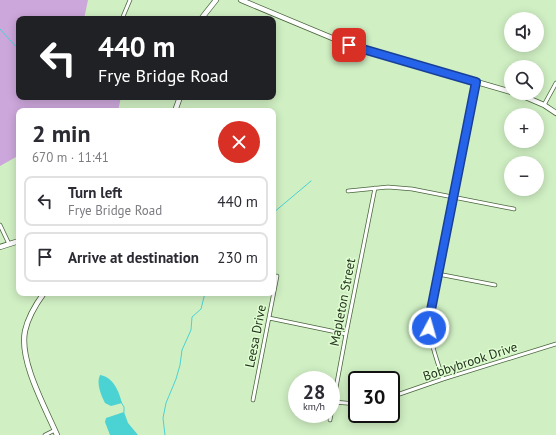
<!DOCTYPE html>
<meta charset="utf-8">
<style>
:root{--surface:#fff;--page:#f7f7f7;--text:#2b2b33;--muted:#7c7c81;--line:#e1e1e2}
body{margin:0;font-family:"PT Sans",sans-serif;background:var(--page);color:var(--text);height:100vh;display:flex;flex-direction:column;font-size:15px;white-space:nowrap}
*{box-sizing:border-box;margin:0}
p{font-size:13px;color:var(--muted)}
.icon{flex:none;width:22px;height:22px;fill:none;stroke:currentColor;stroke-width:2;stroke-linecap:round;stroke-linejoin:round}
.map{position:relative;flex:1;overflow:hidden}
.drawer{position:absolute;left:16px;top:108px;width:260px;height:188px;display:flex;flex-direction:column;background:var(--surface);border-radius:8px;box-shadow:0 2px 10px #0003}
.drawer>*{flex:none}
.guide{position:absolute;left:16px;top:16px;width:260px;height:84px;border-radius:8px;box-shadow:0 2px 10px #0003;background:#202124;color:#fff;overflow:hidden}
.tools{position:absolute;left:504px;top:12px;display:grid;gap:8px}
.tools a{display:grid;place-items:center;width:40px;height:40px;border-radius:50%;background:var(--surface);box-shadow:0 2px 10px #0003;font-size:20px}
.speed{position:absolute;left:288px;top:371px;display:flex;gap:8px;font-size:20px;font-weight:700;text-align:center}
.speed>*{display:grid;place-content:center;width:52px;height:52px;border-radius:50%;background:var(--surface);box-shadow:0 2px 10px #0003;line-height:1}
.speed small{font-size:10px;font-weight:400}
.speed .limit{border:2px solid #111;border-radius:6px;background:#fff;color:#111}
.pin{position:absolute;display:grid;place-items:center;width:34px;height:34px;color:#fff;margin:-17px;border-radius:8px;box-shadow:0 2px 6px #0006}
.me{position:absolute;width:44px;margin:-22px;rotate:6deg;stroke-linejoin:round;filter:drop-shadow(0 0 3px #0008)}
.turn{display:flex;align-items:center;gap:14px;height:84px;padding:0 16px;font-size:18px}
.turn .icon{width:52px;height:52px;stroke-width:2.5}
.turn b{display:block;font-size:28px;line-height:34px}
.round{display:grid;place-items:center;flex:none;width:42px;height:42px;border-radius:21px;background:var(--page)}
.head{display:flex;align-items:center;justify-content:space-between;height:68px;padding:0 16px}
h1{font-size:24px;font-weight:700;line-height:30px}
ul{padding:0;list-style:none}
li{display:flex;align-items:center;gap:12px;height:50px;margin:0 8px 6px;padding:0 8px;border:2px solid var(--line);border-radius:8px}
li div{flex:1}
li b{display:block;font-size:15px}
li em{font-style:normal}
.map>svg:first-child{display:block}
.green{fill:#cca7db}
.water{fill:#4bd2d3}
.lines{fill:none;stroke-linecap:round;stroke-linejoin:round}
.stream{stroke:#4bd2d3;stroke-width:1}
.street-casing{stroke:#49643d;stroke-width:4.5}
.secondary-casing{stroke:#49643d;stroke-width:6}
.street{stroke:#fff;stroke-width:3}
.secondary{stroke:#fff;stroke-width:4.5}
.route-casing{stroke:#184099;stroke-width:10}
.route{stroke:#2563eb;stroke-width:7}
.labels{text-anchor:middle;stroke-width:3;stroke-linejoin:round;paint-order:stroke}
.street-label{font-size:13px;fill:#253120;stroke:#defdd0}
</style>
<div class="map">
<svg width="556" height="435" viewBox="0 0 556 435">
<rect width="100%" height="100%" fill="#d0efc3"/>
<path class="green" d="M 0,0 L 88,0 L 84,19 L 19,19 L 19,97 L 121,97 L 118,111 L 19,111 L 19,157 L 16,157 L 0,166 Z"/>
<path class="water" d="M 100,375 C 113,377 119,391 122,403 L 111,406 L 105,403 C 101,395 96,383 100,375 Z
M 124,412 L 128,423 L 138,435 L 110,435 L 105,422 L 106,418 Z"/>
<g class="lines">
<path class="stream" d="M 0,29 L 19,50
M 273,213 L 311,181
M 121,402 L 124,407 L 124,412
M 165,435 L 163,418 L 166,403 L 176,379 L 180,365 L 182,350 L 191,330 L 192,317 L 201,309 L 205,293"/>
<g class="street-casing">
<path id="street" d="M 122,19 L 130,0
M 544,105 L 556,83
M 348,191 L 388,187 L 412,189 L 514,209
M 0,225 L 9,244
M 438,274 L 495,285
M 269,318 L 346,334
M 443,379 C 437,360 429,341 430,321 L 476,82
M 391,397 L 443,379 L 556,344
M 253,400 L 277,276
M 334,402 L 357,404
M 330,420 L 346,334 L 375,188
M 45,435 L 55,430"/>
</g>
<g class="secondary-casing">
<path id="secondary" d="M 241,0 L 349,45 L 511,92
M 201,19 L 216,0
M 516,93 L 544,105 L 556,113
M 175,111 L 180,97
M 0,247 L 19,241
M 44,293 C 36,304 28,317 25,331 C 19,361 45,407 57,435"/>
</g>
<use href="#street" class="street"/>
<use href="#secondary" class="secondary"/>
</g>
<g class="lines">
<g class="route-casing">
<path id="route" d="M 349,45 L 476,82 L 431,310 L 429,328"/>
</g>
<use href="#route" class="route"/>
</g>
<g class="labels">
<g class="street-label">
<text transform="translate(342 302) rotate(-79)" y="5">Mapleton Street</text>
<text transform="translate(255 336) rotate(-79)" y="5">Leesa Drive</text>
<text transform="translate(470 361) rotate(-18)" y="5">Bobbybrook Drive</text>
</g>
</g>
</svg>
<div class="tools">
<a><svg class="icon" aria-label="sound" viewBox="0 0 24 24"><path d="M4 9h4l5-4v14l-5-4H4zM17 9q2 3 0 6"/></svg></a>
<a><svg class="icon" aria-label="search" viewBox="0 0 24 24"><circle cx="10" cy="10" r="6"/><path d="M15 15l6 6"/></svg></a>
<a>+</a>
<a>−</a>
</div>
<div class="speed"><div>28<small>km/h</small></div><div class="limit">30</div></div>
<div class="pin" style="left:349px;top:45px;background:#d93025"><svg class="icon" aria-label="arrive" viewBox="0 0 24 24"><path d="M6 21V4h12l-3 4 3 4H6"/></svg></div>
<svg class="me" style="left:429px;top:328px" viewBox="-20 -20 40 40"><circle r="17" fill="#2563eb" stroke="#fff" stroke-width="3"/><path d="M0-11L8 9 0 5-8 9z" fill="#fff"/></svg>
<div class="guide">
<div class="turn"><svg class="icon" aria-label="left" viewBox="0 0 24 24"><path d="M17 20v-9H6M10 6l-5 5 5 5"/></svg><div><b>440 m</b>Frye Bridge Road</div></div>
</div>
<section class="drawer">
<div class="head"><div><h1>2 min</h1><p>670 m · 11:41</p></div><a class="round" style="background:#d93025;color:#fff"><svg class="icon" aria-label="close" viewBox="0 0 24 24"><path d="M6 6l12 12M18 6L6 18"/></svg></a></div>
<ul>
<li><svg class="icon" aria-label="left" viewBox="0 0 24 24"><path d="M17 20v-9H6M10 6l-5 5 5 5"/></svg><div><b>Turn left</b><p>Frye Bridge Road</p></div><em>440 m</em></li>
<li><svg class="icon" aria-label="arrive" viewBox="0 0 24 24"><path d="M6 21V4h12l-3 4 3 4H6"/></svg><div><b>Arrive at destination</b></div><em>230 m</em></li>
</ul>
</section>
</div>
